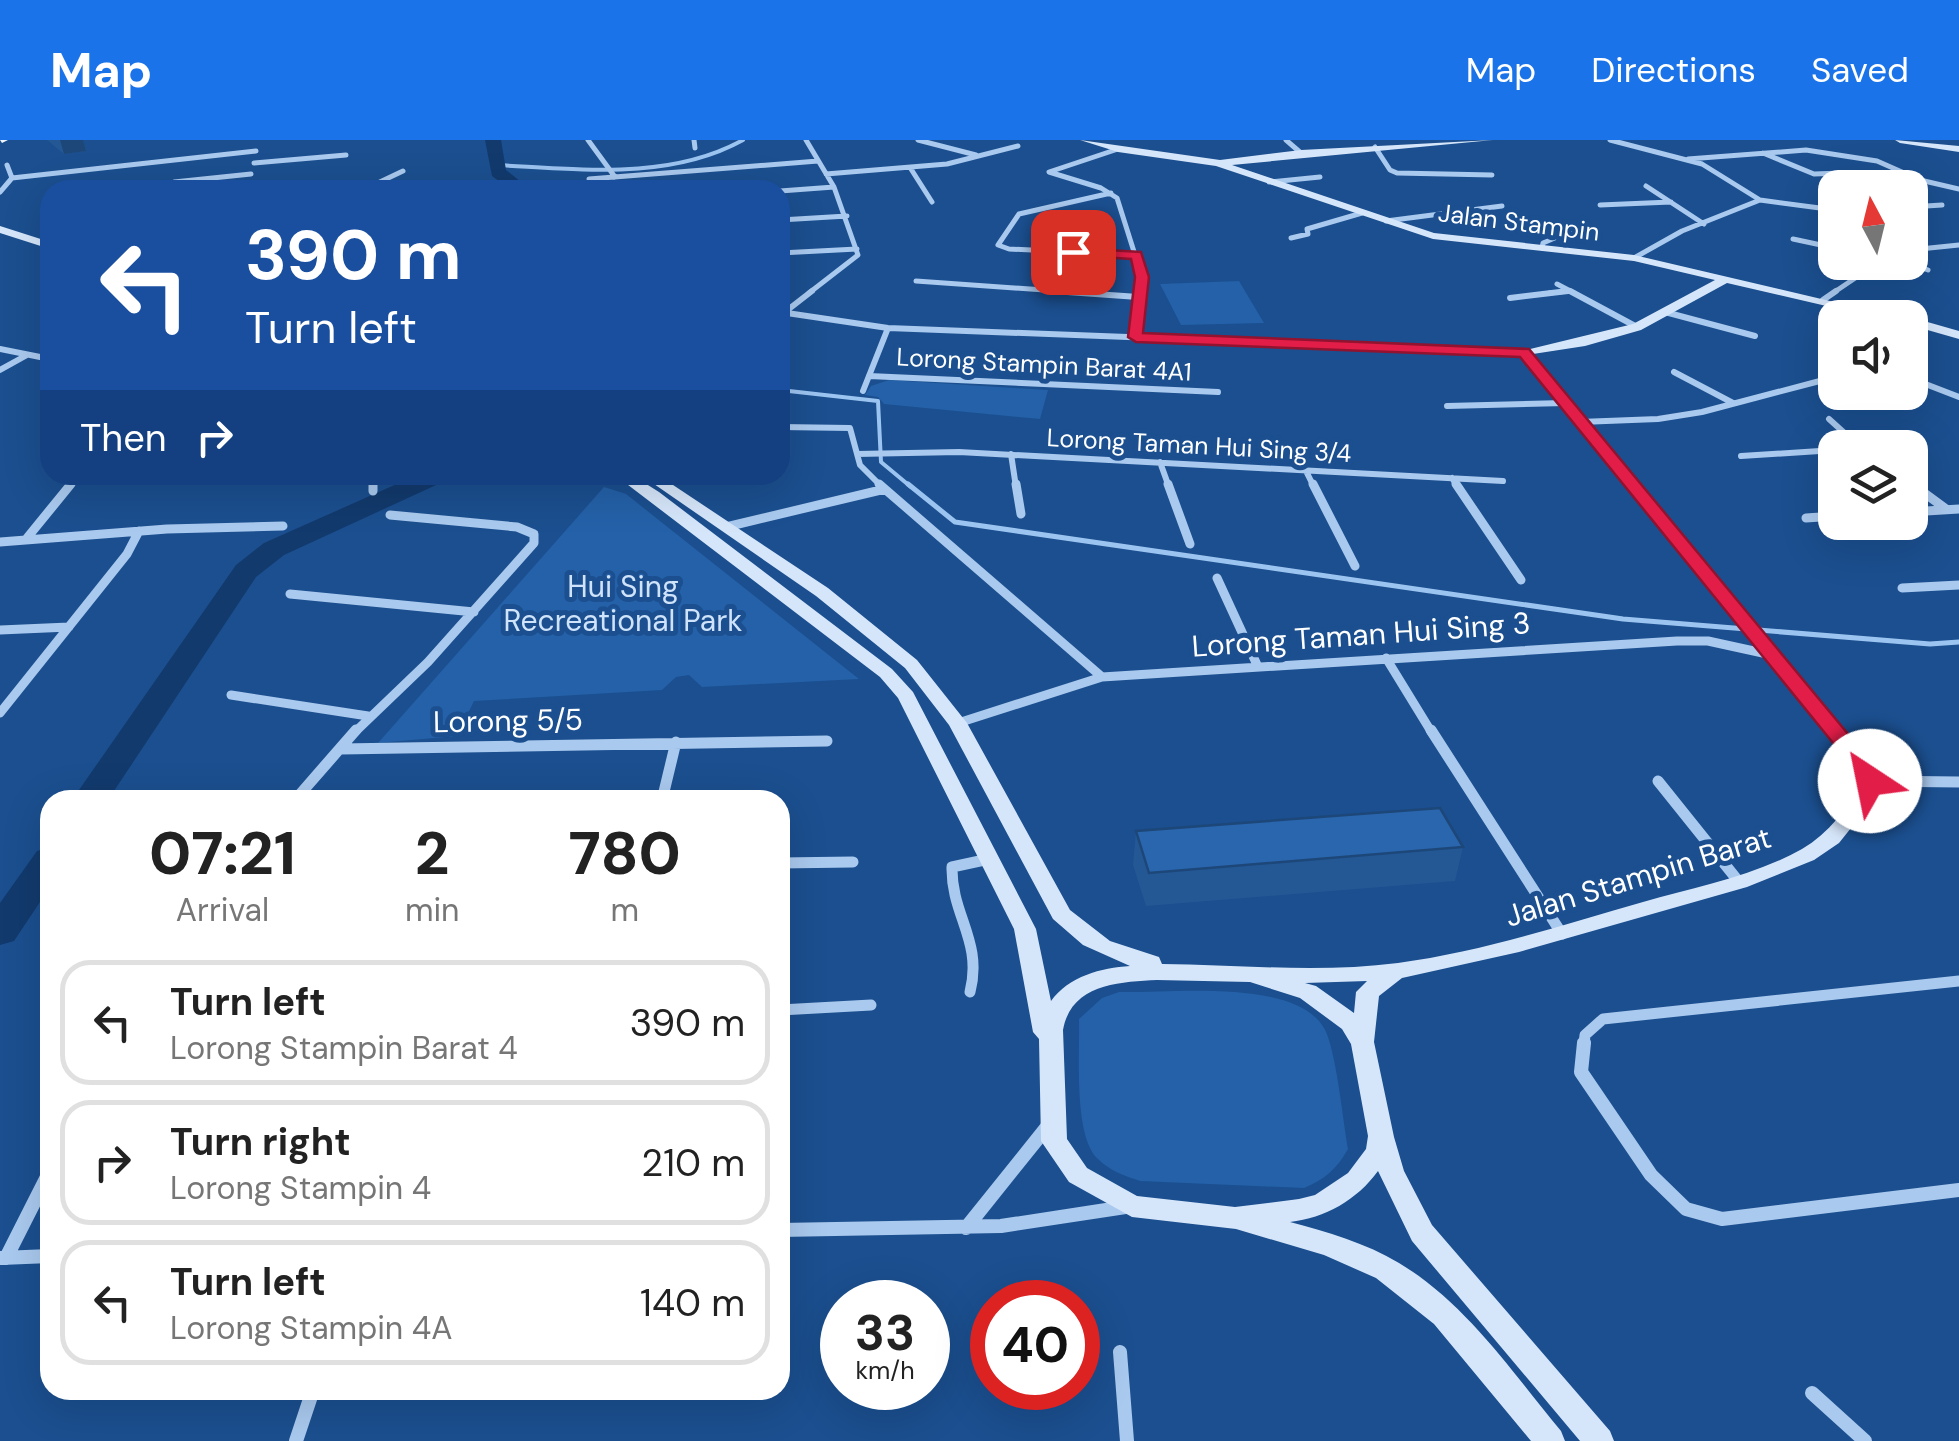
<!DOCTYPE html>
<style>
:root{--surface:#fff;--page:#f6f6f6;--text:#222;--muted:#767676;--line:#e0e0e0;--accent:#1a73e8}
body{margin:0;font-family:"DM Sans",sans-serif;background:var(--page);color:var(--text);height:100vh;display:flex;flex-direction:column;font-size:38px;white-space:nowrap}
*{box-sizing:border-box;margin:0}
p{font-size:32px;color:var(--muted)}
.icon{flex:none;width:55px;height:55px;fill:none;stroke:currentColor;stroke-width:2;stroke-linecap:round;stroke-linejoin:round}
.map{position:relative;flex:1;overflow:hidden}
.drawer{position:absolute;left:40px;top:650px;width:750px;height:610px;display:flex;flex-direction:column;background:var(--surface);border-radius:30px;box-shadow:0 10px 40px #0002}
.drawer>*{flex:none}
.banner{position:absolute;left:40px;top:40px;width:750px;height:305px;border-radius:30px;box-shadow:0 10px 40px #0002;background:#1a4fa0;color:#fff;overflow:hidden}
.needle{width:65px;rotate:353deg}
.fabs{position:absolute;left:1818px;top:30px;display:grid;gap:20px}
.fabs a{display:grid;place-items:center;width:110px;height:110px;border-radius:20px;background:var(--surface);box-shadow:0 10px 40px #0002;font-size:50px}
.speed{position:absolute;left:820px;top:1140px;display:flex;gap:20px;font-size:50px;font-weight:700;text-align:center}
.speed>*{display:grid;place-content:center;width:130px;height:130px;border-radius:50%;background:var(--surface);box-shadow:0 10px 40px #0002;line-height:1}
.speed small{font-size:25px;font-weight:400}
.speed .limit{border:15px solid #d22;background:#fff;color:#111}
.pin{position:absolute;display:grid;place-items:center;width:85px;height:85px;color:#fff;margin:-42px;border-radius:20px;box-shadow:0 5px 15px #0006}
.me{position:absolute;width:110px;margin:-55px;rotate:326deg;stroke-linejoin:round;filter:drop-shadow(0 0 8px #0008)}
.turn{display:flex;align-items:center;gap:35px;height:210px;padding:0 40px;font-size:45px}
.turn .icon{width:130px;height:130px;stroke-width:2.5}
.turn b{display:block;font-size:70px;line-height:85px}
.then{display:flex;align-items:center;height:95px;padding:0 40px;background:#0003;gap:20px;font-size:38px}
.eta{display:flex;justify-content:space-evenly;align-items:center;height:170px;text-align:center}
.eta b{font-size:60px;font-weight:800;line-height:70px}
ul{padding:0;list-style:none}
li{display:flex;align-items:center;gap:30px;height:125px;margin:0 20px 15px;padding:0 20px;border:5px solid var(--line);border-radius:30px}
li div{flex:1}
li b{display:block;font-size:38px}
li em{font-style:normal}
header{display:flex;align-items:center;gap:60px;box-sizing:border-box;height:140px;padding:0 50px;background:var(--accent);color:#fff}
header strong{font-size:48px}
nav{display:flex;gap:55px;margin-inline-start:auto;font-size:35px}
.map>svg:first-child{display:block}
.green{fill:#2461a8}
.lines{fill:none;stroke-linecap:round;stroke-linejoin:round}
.stream-far1{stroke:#9cc4f0;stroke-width:4}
.stream{stroke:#9cc4f0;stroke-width:5}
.river{fill:#123a6d;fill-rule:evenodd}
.street-far4{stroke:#a9c9ee;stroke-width:5}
.street-far3{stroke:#a9c9ee;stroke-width:6}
.street-far2{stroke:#a9c9ee;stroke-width:9}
.street-far1{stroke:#a9c9ee;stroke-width:11}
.street{stroke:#a9c9ee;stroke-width:14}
.secondary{fill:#d6e6fa;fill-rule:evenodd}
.primary{fill:#f0f6ff;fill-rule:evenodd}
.wall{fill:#245895}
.shaded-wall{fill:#1d4779}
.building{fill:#2a66ad;stroke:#1d4779;stroke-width:2.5}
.route{fill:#e11d48;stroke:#92132f;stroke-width:2.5}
.labels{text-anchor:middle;stroke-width:10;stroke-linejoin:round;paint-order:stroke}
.far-street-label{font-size:25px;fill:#fff;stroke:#1b4f8f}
.park-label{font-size:30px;fill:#cfe3fa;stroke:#1b4f8f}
.street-label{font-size:30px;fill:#fff;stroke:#1b4f8f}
</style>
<header>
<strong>Map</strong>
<nav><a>Map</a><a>Directions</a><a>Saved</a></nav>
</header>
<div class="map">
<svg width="1959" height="1301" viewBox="0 0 1959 1301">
<rect width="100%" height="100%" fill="#1b4f8f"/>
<path class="green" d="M 1239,141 L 1264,183 L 1181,185 L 1160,144 Z
M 889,240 L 1047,250 L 1048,250 L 1040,279 L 884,264 L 878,257 L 865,255 L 871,246 Z
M 604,347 L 626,354 L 859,539 L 702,547 L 689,535 L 676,537 L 662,550 L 474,561 L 457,596 L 378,603 Z
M 1119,852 C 1171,853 1295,838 1324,888 C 1336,908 1343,982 1348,1009 C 1337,1029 1324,1040 1304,1048 L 1140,1041 C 1125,1036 1110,1031 1098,1019 C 1073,997 1080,913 1079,879 L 1102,858 Z"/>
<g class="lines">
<path class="stream-far1" d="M 496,25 C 578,29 669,41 743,0
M 780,250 L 878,261 L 881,322 L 911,347"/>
<path class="stream" d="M 908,344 L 955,382 L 1623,479 L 1930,504 L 1959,502"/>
<path class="river" d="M 485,0 L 501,0 L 506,30 L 531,50 L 511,50 L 492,36 Z
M 417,335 L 451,335 L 447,340 L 284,415 L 256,437 L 108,660 L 72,660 L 236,425 L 264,403 Z
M 50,707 L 50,747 L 14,801 L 0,805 L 0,763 L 37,711 Z"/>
<path class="street-far4" d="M 588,0 L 615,37
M 694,0 L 695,8
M 806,0 L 834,47 L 858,115 L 809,153
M 918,0 L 976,15
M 1286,0 L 1301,13
M 1610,0 L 1702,24 L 1760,60 L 1835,70
M 1375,7 L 1390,30 L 1397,33 L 1492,35
M 1118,9 L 1049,32 L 1101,48 L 1117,58 L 1142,137 L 1140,153
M 1763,13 L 1814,34 L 1842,33
M 1688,19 L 1806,10 L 1877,21 L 1920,40 L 1959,49
M 254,23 L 346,15
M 911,29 L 932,62
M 826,34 L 947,24 L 1018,6
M 12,38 L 256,11
M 589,39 L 818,21
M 174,42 L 251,34
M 1269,42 L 1320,37
M 1646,46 L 1704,84
M 248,49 L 317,43
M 363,50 L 403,31
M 780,51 L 834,47
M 0,52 L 12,38 L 7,25
M 1111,53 L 1019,74 L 998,105 L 1009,109 L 1137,115
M 1600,65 L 1671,62
M 1910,67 L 1942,65
M 780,80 L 847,76
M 1386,81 L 1502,66
M 1291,98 L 1308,94 L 1307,89 L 1362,73
M 1793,99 L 1835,108
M 1542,108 L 1543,103 L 1571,91
M 1910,110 L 1959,105
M 780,113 L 857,109
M 1634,118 L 1682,91 L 1760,60
M 1907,122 L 1928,130
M 916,141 L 1087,153
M 1557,144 L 1574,153
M 1549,153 L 1568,151
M 1833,153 L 1879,122"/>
<path class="street-far3" d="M 1053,151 L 1138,157
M 1570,151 L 1637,187
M 1510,158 L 1568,151
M 1823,160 L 1836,151
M 780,172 L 888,188 L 1524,212
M 785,172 L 812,151
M 1665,172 L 1755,196
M 1135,197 L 1140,151
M 0,209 L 50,219
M 0,230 L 27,215
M 1674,232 L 1733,263
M 869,236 L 1218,252
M 1915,240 L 1959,257
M 863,251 L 888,188
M 1447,266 L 1565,263
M 1829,279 L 1861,308
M 1580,282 L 1658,279 L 1702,272 L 1835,237
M 780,287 L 850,288 L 860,325 L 882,347
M 857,314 L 959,312 L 1503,341
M 1011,314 L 1016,347
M 1741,316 L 1835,310
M 1160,322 L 1169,347
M 1306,331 L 1314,347
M 373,335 L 373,347
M 1452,338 L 1458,347
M 1910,343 L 1915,347
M 69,347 L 78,335"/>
<path class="street-far2" d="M 373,344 L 373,351
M 879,344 L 1102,537
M 1016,344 L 1021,374
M 1168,344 L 1190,404
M 1313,344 L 1355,426
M 1456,344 L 1521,440
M 1912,344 L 1946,369
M 1910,372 L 1959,369
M 1806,378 L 1835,376
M 726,387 L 885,349
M 27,398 L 71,344
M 0,402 L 167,389 L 283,386
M 1217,438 L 1258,527
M 1902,448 L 1959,445
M 290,454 L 474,472
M 0,490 L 69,487
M 1386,518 L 1432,593
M 231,555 L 368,576
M 0,573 L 127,414 L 139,391
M 958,583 L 1102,537 L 1677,501 L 1708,501 L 1772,515
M 354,593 L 428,522 L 534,403 L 534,394 L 517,387 L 390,375"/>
<path class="street-far1" d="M 1431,590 L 1562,794
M 341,609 L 827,601
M 1658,641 L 1739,742
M 1870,641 L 1959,642
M 295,660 L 356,590
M 662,660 L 676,602
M 780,723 L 853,722
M 970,852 C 983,801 951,775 952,727 L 989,719
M 780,870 L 871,865
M 1584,905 L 1585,895 L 1603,879 L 1959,841"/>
<path class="street" d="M 1584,903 L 1581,932 L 1651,1035 L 1686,1069 L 1722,1079 L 1959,1050
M 966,1088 L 1047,987
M 780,1090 L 1001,1086 L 1132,1066
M 1,1118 L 50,1116
M 6,1118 L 50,1031
M 1120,1212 L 1127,1301
M 1812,1253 L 1865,1301
M 296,1301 L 313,1250"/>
<path class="secondary" d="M 1080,0 L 1220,20 L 1301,10 L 1493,0 L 1232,25 L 1434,93 L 1634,115 L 1902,178 L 1878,178 L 1727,143 L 1641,190 L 1585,206 L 1533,214 L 1862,612 L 1880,641 L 1871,663 L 1839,703 L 1814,720 L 1747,747 L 1519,812 L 1402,838 L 1379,856 L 1374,902 L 1394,997 L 1404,1031 L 1432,1085 L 1610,1291 L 1614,1301 L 1580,1301 L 1412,1101 L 1378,1031 C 1357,1060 1325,1078 1290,1082 C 1327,1092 1366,1103 1399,1123 C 1466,1163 1512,1232 1561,1291 L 1565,1301 L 1531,1301 L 1434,1184 L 1376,1138 L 1324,1115 L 1236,1089 L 1132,1077 L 1069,1042 L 1041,1001 L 1039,899 L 1033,892 L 1014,789 L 898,558 L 880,537 L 615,335 L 632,335 L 659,352 L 892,529 L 913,552 L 1036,789 L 1051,861 C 1069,836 1101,828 1130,826 L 1083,805 L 1053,779 L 949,585 L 905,528 L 816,456 L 641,335 L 658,335 L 828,448 L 917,520 L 967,583 L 1070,770 L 1110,801 L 1159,817 L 1162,824 C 1240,825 1321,833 1398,823 C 1481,812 1563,785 1643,762 C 1695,747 1754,736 1802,709 C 1829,693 1848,669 1860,641 L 1847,618 L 1518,212 L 1633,184 L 1715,140 L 1634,121 L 1433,99 L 1216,26 L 1118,12 ZM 1157,840 L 1250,842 L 1300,858 L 1342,889 L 1351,904 L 1368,996 L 1366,1009 L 1348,1033 L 1315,1055 L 1299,1059 L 1235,1067 L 1137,1056 L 1087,1028 L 1067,999 L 1063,890 C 1071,844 1119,842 1157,840 ZM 1367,841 L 1356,852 L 1354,873 L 1316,846 L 1305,843 Z
M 1895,0 L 1959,6 L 1959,12 L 1900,3 Z
M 0,86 L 50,102 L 50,109 L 0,93 Z
M 1910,177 L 1959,191 L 1959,199 L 1910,185 Z"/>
<path class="primary" d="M 0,0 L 8,0 L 2,3 Z"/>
</g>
<path class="wall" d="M 47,0 L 83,0 L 86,11 L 64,14 Z
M 1136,691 L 1463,707 L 1455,741 L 1146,766 L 1133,725 Z"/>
<path class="shaded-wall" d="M 60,0 L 83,0 L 86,11 L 64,14 Z"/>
<path class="building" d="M 1440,668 L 1463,707 L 1149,733 L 1136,691 Z"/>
<path class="route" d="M 1073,108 L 1141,112 L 1149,137 L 1143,193 L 1529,209 L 1863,612 L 1881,641 L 1878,646 L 1862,646 L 1846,619 L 1520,217 L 1136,202 L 1128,197 L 1135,137 L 1131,119 L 1068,115 L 1068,110 Z"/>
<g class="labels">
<g class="far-street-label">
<text transform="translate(1519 82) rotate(7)" y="9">Jalan Stampin</text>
<text transform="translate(1044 224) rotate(3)" y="9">Lorong Stampin Barat 4A1</text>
<text transform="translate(1199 305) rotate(3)" y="9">Lorong Taman Hui Sing 3/4</text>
</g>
<g class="park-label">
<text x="623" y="457">Hui Sing<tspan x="623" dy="34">Recreational Park</tspan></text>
</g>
<g class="street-label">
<text transform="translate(1361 495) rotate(-4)" y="10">Lorong Taman Hui Sing 3</text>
<text transform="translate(508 581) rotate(-1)" y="10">Lorong 5/5</text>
<text transform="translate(1638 737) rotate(-17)" y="10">Jalan Stampin Barat</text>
</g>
</g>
</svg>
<div class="fabs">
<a><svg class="needle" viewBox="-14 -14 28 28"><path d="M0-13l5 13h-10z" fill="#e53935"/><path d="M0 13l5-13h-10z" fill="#767676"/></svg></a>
<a><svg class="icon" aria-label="sound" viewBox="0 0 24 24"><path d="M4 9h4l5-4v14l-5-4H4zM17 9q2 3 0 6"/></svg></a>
<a><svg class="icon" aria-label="layers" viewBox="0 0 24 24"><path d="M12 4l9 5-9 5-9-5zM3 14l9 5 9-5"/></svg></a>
</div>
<div class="speed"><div>33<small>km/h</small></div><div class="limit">40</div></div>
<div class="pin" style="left:1073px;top:112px;background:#d93025"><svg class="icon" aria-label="arrive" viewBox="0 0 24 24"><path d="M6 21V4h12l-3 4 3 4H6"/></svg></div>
<svg class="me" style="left:1870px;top:641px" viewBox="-20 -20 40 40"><circle r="19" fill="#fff"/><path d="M0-13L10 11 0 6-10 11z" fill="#e11d48"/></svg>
<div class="banner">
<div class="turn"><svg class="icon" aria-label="left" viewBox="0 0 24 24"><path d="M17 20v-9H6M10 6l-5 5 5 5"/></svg><div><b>390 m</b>Turn left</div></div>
<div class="then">Then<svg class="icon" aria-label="right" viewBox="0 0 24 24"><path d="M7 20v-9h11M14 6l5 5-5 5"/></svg></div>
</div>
<section class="drawer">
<div class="eta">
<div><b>07:21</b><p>Arrival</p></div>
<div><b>2</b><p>min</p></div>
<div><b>780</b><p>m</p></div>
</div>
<ul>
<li><svg class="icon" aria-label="left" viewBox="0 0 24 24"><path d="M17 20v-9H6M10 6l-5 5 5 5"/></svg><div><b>Turn left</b><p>Lorong Stampin Barat 4</p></div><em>390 m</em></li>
<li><svg class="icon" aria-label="right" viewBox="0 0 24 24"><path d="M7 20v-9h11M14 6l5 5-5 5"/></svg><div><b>Turn right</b><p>Lorong Stampin 4</p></div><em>210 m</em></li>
<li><svg class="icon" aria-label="left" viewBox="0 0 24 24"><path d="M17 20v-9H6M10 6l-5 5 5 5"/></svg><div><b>Turn left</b><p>Lorong Stampin 4A</p></div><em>140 m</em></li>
</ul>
</section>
</div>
